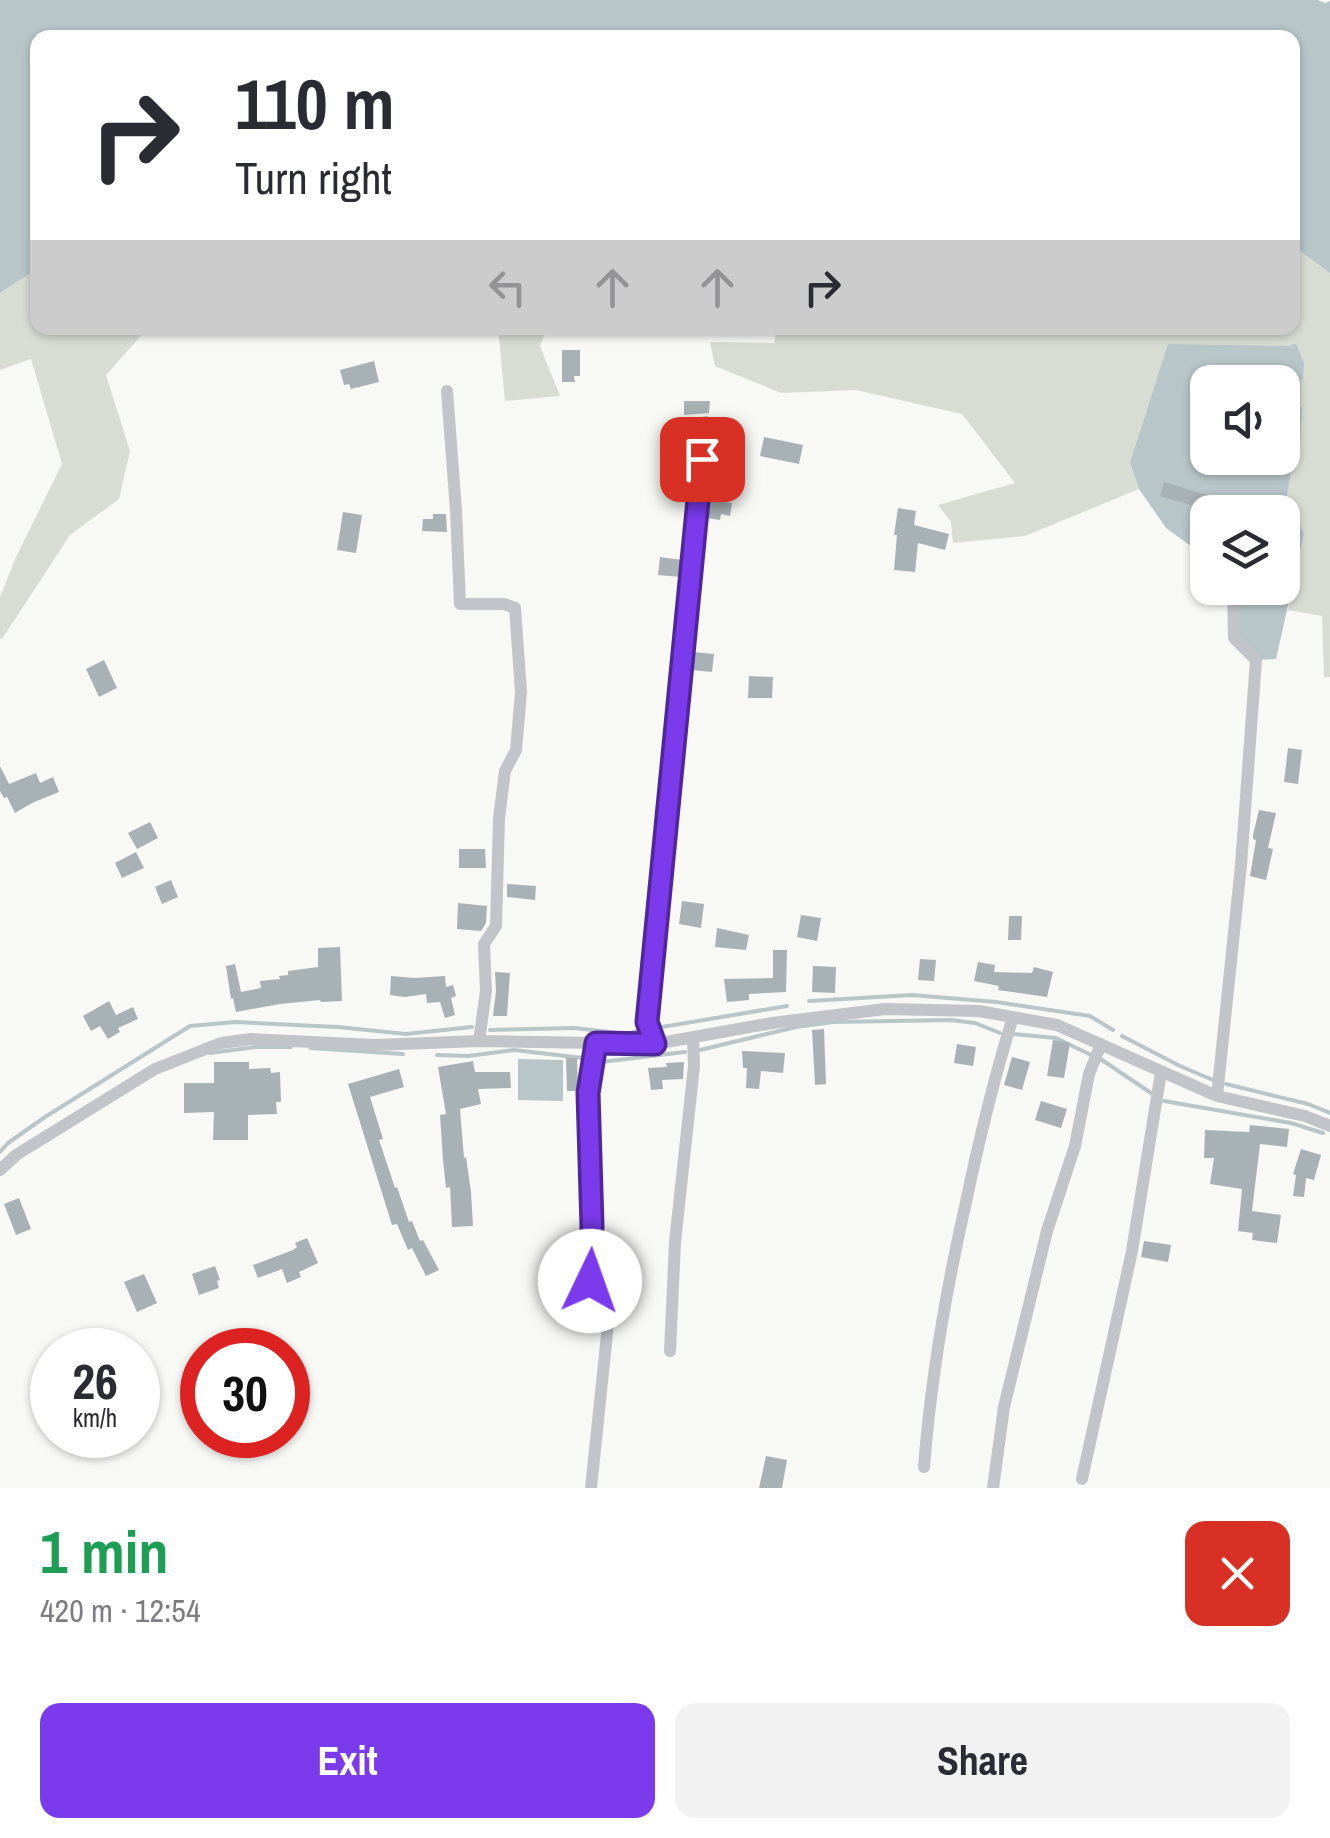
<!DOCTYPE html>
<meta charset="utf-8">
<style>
:root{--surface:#fff;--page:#f2f2f3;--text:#2b2b33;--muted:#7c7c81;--accent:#7c3aed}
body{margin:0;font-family:"Archivo Narrow",sans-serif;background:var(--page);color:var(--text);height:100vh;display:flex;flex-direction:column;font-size:38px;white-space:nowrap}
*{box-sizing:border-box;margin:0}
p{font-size:32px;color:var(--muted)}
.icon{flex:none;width:55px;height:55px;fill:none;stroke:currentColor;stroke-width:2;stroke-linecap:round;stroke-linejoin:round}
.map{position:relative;height:1488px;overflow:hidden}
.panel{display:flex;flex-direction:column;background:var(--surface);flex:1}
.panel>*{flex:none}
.hud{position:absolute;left:30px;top:30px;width:1270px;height:305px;border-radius:20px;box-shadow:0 2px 8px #0004;background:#fff;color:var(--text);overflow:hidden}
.controls{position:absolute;left:1190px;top:365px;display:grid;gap:20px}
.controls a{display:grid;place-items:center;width:110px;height:110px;border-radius:20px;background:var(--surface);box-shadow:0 2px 8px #0004;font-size:50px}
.speed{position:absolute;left:30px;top:1328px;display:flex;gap:20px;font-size:50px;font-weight:700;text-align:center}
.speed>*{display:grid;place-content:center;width:130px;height:130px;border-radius:50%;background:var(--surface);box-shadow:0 2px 8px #0004;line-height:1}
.speed small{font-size:25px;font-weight:400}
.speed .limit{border:15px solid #d22;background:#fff;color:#111}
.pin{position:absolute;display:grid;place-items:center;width:85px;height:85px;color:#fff;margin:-42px;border-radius:20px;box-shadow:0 5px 15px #0006}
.me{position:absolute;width:110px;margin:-55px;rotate:3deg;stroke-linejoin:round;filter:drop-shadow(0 0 8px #0008)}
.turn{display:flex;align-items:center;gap:35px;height:210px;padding:0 40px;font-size:45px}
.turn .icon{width:130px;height:130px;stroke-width:2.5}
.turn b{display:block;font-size:70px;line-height:85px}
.lanes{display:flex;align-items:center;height:95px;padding:0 40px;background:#0003;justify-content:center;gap:50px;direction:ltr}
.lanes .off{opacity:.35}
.round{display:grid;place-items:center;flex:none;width:105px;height:105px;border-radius:20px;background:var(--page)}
.headline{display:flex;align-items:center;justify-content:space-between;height:170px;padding:0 40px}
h1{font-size:60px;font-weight:800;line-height:75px;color:#1e9e55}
.primary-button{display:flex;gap:20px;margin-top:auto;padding:20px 40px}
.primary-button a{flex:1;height:115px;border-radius:20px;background:var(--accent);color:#fff;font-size:40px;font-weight:800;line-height:115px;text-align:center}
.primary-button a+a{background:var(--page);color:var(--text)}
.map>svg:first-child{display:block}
.green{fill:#d8ddd4}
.water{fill:#b8c6c9;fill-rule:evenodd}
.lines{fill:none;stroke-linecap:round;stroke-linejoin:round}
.stream{stroke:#b8c6c9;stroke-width:4}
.building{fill:#a8b1b6}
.street{stroke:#c1c5c9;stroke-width:12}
.route-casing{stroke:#51269a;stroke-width:25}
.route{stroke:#7c3aed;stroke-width:18}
</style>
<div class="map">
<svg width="1330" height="1488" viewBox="0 0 1330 1488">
<rect width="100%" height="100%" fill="#f8f8f5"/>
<path class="green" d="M 1293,246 L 1330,273 L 1330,677 L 1324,677 L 1322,616 L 1288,610 L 1304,534 L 1287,496 L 1302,364 L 1221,346 L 1130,463 L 1139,489 L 1025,536 L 953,543 L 951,522 L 938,505 L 1015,483 L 962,414 L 856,390 L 781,393 L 715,366 L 710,342 L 774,343 L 777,328 L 1292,328 Z
M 37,269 L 38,328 L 148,328 L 106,375 L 130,451 L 119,499 L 70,535 L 2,639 L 0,638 L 0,597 L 16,557 L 62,464 L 31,359 L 0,370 L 0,293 Z
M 498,328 L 547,328 L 540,346 L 560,396 L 505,401 Z"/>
<path class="water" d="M 0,0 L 1318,0 L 1325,3 L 1330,1 L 1330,273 L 1293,246 L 1292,38 L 38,38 L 37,269 L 0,293 Z
M 1168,344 L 1295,346 L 1302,364 L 1298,454 L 1292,466 L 1287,496 L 1304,534 L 1276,659 L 1256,660 L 1234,638 L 1233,588 L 1282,588 L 1282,512 L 1208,512 L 1207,558 L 1166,528 L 1139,489 L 1130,463 ZM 1208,382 L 1282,382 L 1282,458 L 1208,458 Z
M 518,1059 L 563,1060 L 563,1101 L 518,1100 Z"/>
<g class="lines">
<path class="stream" d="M 1293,346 L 1295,346 L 1302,364 L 1301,378
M 1298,448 L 1300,408
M 809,1001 L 912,995 L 996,1002 L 1090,1016 L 1113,1030
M 656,1028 L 787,1006
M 490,1030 L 574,1028 L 628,1034 L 643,1029
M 1013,1034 L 1056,1038 L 1091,1055
M 1122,1036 L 1180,1066 L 1213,1080
M 310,1048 L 403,1054
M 700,1050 L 796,1027 L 833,1022 L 951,1020 L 975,1023 L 1000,1033
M 210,1053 L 256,1047 L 291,1047
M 437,1055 L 468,1056 L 514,1050 L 583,1058
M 1102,1060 L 1151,1093
M 601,1062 L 685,1052
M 1226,1084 L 1308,1104 L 1330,1113
M 1164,1101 L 1291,1123 L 1323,1133
M 0,1152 L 8,1143 L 45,1117 L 190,1026 L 235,1022 L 338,1027 L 406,1034 L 472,1027"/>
</g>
<path class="building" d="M 562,350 L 580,350 L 580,376 L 574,376 L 575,382 L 562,382 Z
M 374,361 L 379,382 L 351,389 L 349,384 L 344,385 L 340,370 Z
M 684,401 L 710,401 L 709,413 L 684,415 Z
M 764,437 L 803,445 L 799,464 L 760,456 Z
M 1164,482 L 1234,503 L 1231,512 L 1215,512 L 1160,496 Z
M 708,500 L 732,503 L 730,516 L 721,514 L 720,520 L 707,518 Z
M 898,508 L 916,511 L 914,525 L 949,534 L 945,550 L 918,543 L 915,572 L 894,570 L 897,535 L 894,535 Z
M 343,512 L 362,515 L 356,553 L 337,550 Z
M 433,514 L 446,514 L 447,532 L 422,531 L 423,519 L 433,519 Z
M 1282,533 L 1298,536 L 1289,591 L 1282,590 Z
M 660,557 L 682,560 L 681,577 L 658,575 Z
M 693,652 L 714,654 L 712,672 L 692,670 Z
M 104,660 L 117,688 L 99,697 L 86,669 Z
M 749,676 L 773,677 L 772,698 L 748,698 Z
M 1288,748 L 1302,750 L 1298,784 L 1284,782 Z
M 0,766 L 9,784 L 36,773 L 40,783 L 53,777 L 59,792 L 32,803 L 15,813 L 7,797 L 4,798 L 0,791 Z
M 1259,810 L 1276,813 L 1268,848 L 1273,849 L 1266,880 L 1250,876 L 1256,840 L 1253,839 L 1253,835 Z
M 150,822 L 158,838 L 137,849 L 128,833 Z
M 459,849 L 485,849 L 486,868 L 459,868 Z
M 136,852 L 144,868 L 122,878 L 115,863 Z
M 171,880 L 178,897 L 162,904 L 155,887 Z
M 507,884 L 536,886 L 535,900 L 507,897 Z
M 682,901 L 704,904 L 701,928 L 679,924 Z
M 458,903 L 487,906 L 486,923 L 481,931 L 457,929 Z
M 801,915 L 821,918 L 817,941 L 797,937 Z
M 1009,916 L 1022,916 L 1021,940 L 1008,940 Z
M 717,928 L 749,935 L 746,950 L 715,947 Z
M 340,947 L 342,1001 L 321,1002 L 320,1000 L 280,1004 L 236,1012 L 233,998 L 231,999 L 226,966 L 235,964 L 241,992 L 261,988 L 260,981 L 280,979 L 279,976 L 288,975 L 288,971 L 318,967 L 318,948 Z
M 773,950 L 787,950 L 786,992 L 749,994 L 749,1000 L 727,1002 L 724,979 L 773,978 Z
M 920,959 L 936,960 L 934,981 L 918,980 Z
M 978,962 L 995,965 L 994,972 L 1032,973 L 1034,967 L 1053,972 L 1047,997 L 998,990 L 999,986 L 974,981 Z
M 813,966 L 836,967 L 835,993 L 812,992 Z
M 495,972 L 510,973 L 507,1016 L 493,1016 L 496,991 Z
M 391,976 L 415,978 L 445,976 L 446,987 L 453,985 L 456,996 L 451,998 L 455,1015 L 445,1018 L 440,1002 L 427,1003 L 426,994 L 405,997 L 390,995 Z
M 109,1001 L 116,1015 L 133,1007 L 138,1019 L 118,1028 L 120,1032 L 108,1039 L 100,1026 L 91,1031 L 83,1016 Z
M 824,1029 L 826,1084 L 815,1085 L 812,1030 Z
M 1053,1040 L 1070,1043 L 1064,1078 L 1047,1076 Z
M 957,1044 L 976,1047 L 973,1066 L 954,1063 Z
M 742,1051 L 785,1053 L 783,1073 L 761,1071 L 759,1089 L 746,1088 L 747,1068 L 743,1068 Z
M 1012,1057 L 1030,1062 L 1022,1090 L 1004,1085 Z
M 566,1058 L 577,1058 L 578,1091 L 567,1091 Z
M 473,1061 L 475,1072 L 510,1072 L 511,1088 L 478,1089 L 481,1104 L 460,1109 L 464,1158 L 466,1157 L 471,1192 L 473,1226 L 452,1227 L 450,1187 L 446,1188 L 443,1160 L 440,1115 L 446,1114 L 438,1067 Z
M 214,1062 L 249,1062 L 249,1069 L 270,1068 L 271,1073 L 280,1072 L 281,1102 L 276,1102 L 277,1114 L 248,1115 L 248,1140 L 213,1140 L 214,1112 L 184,1113 L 184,1083 L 214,1083 Z
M 684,1062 L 683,1079 L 662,1080 L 663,1089 L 651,1090 L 648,1068 L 667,1067 L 666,1063 Z
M 399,1069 L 404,1087 L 370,1097 L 383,1139 L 379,1140 L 395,1188 L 397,1187 L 409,1222 L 412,1221 L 420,1241 L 423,1240 L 439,1270 L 426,1276 L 412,1248 L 408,1250 L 397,1224 L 392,1225 L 348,1084 Z
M 1041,1101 L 1067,1109 L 1061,1128 L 1035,1120 Z
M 1250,1125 L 1289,1129 L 1287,1147 L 1260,1144 L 1252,1211 L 1281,1215 L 1277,1243 L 1252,1240 L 1253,1233 L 1238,1231 L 1242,1189 L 1210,1184 L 1214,1158 L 1204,1158 L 1205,1130 L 1249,1132 Z
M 1301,1149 L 1321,1155 L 1314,1180 L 1306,1178 L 1304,1197 L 1293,1196 L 1296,1175 L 1293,1174 Z
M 19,1198 L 31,1229 L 16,1235 L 4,1204 Z
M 307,1238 L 318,1263 L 299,1272 L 301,1277 L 287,1283 L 282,1269 L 258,1278 L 253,1265 L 293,1250 L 297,1247 L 295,1243 Z
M 1144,1241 L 1171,1245 L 1168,1262 L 1141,1257 Z
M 215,1266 L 220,1280 L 217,1281 L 219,1288 L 199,1295 L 192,1274 Z
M 144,1274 L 157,1303 L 137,1312 L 124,1282 Z
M 766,1456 L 787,1460 L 782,1488 L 759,1488 Z"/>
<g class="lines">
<path class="street" d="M 447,391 L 456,510 L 460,604 L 504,604 L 515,608 L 521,692 L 516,750 L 505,771 L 499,818 L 496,926 L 484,944 L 486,991 L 479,1041
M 655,1044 L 647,1022 L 706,422
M 1217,1096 L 1241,865 L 1256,660 L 1234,638 L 1233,588
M 0,1170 L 16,1155 L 155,1069 L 221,1043 L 251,1039 L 375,1045 L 479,1041 L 655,1044 L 772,1023 L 885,1009 L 979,1011 L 1057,1025 L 1217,1096 L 1305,1116 L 1330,1126
M 670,1351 L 675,1242 L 694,1066 L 693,1037
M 924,1467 C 931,1377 946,1290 966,1202 C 979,1140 994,1078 1013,1017
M 1082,1479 L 1132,1251 L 1161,1072
M 591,1488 L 609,1315 L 604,1299 L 595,1292 L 590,1281 L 592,1226 L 588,1093 L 597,1043
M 993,1488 L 1004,1407 L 1047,1231 L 1075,1146 L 1089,1074 L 1101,1044"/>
</g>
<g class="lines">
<g class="route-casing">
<path id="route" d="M 590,1281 L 592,1226 L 588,1093 L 596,1043 L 655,1044 L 647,1022 L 702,459"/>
</g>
<use href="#route" class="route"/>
</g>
</svg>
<div class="controls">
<a><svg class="icon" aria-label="sound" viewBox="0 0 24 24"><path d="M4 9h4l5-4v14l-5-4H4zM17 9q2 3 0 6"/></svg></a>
<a><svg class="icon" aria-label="layers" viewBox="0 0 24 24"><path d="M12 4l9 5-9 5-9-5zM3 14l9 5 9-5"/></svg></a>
</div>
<div class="speed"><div>26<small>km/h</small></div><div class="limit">30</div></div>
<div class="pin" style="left:702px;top:459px;background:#d93025"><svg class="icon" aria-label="arrive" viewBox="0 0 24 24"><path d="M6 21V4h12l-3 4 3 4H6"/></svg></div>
<svg class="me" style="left:590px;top:1281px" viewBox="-20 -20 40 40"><circle r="19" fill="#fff"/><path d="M0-13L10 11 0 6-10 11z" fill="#7c3aed"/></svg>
<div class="hud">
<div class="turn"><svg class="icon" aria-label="right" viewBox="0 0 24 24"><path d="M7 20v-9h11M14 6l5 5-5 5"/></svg><div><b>110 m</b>Turn right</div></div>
<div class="lanes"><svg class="icon off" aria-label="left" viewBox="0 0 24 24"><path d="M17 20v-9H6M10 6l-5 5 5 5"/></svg><svg class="icon off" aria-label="ahead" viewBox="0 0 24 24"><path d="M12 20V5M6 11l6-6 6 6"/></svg><svg class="icon off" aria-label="ahead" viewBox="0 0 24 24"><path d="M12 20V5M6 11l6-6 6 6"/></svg><svg class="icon" aria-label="right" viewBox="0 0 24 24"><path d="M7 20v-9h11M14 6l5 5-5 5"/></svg></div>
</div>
</div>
<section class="panel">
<div class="headline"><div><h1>1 min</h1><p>420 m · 12:54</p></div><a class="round" style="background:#d93025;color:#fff"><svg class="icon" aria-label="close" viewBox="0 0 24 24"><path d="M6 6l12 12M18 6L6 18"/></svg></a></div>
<div class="primary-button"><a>Exit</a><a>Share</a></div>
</section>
